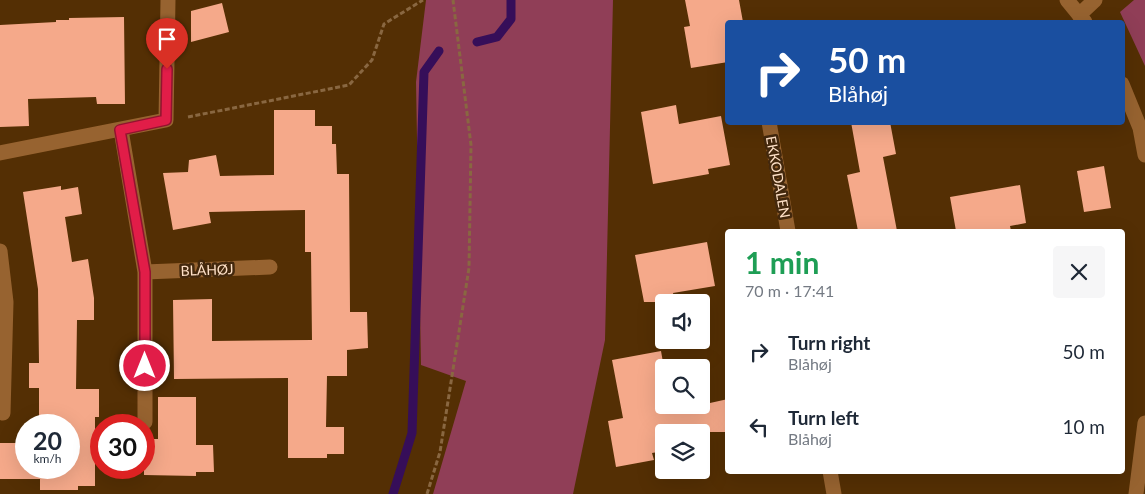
<!DOCTYPE html>
<meta charset="utf-8">
<style>
:root{--surface:#fff;--page:#f6f6f7;--text:#1f2937;--muted:#747a83}
body{margin:0;font-family:Lato,sans-serif;background:var(--page);color:var(--text);height:100vh;display:flex;flex-direction:column;font-size:19px;white-space:nowrap}
*{box-sizing:border-box;margin:0}
p{font-size:16px;color:var(--muted)}
.icon{flex:none;width:28px;height:28px;fill:none;stroke:currentColor;stroke-width:2;stroke-linecap:round;stroke-linejoin:round}
.map{position:relative;flex:1;overflow:hidden}
.panel{position:absolute;left:725px;top:229px;width:400px;height:245px;display:flex;flex-direction:column;background:var(--surface);border-radius:5px;box-shadow:0 5px 20px #0002}
.panel>*{flex:none}
.guide{position:absolute;left:725px;top:20px;width:400px;height:105px;border-radius:5px;box-shadow:0 5px 20px #0002;background:#1a4fa0;color:#fff;overflow:hidden}
.fabs{position:absolute;left:655px;top:294px;display:grid;gap:10px}
.fabs a{display:grid;place-items:center;width:55px;height:55px;border-radius:5px;background:var(--surface);box-shadow:0 5px 20px #0002;font-size:25px}
.speed{position:absolute;left:15px;top:414px;display:flex;gap:10px;font-size:25px;font-weight:700;text-align:center}
.speed>*{display:grid;place-content:center;width:65px;height:65px;border-radius:50%;background:var(--surface);box-shadow:0 5px 20px #0002;line-height:1}
.speed small{font-size:12px;font-weight:400}
.speed .limit{border:8px solid #d22;background:#fff;color:#111}
.pin{position:absolute;display:grid;place-items:center;width:42px;height:42px;color:#fff;margin:-51px -21px;border-radius:50% 50% 50% 0;rotate:-45deg;box-shadow:0 0 5px #0007}
.pin .icon{rotate:45deg}
.me{position:absolute;width:55px;margin:-28px;rotate:0deg;stroke-linejoin:round;filter:drop-shadow(0 0 4px #0008)}
.turn{display:flex;align-items:center;gap:18px;height:105px;padding:0 20px;font-size:22px}
.turn .icon{width:65px;height:65px;stroke-width:2.5}
.turn b{display:block;font-size:35px;line-height:42px}
.round{display:grid;place-items:center;flex:none;width:52px;height:52px;border-radius:5px;background:var(--page)}
.head{display:flex;align-items:center;justify-content:space-between;height:85px;padding:0 20px}
h1{font-size:30px;font-weight:700;line-height:38px;color:#1e9e55}
ul{padding:0;list-style:none}
li{display:flex;align-items:center;gap:15px;height:75px;padding:0 20px}
li div{flex:1}
li b{display:block;font-size:19px}
li em{font-style:normal}
.map>svg:first-child{display:block}
.green{fill:#903e57}
.lines{fill:none;stroke-linecap:round;stroke-linejoin:round}
.stream{stroke:#360e59;stroke-width:9}
.building{fill:#f5a98a}
.path{stroke:#896741;stroke-width:3;stroke-dasharray:5 2.5;stroke-linecap:butt}
.minor{stroke:#976330;stroke-width:15}
.route-casing{stroke:#92132f;stroke-width:12}
.route{stroke:#e11d48;stroke-width:9}
.labels{text-anchor:middle;stroke-width:5;stroke-linejoin:round;paint-order:stroke}
.street-label{font-size:14px;fill:#fee0c7;stroke:#43280d}
</style>
<div class="map">
<svg width="1145" height="494" viewBox="0 0 1145 494">
<rect width="100%" height="100%" fill="#542f04"/>
<path class="green" d="M 426,0 L 613,0 L 605,340 L 573,494 L 433,494 L 466,381 L 421,365 L 416,82 Z
M 1134,0 L 1145,0 L 1145,66 L 1120,12 Z"/>
<g class="lines">
<path class="stream" d="M 477,42 L 497,37 L 511,19 L 511,0
M 393,494 L 412,433 L 424,72 L 439,51"/>
</g>
<path class="building" d="M 685,0 L 739,0 L 743,22 L 728,22 L 728,62 L 691,68 L 684,27 L 690,26 Z
M 222,3 L 229,32 L 191,42 L 191,11 Z
M 124,17 L 125,104 L 97,104 L 96,97 L 28,99 L 29,126 L 0,127 L 0,25 L 56,22 L 56,20 L 69,20 L 69,18 Z
M 676,105 L 679,124 L 721,116 L 730,165 L 708,169 L 709,174 L 653,184 L 641,112 Z
M 274,110 L 315,110 L 315,126 L 332,126 L 332,144 L 336,144 L 337,174 L 349,174 L 350,312 L 367,312 L 368,348 L 347,350 L 347,376 L 327,376 L 326,427 L 344,427 L 344,454 L 327,454 L 327,458 L 288,458 L 288,378 L 174,379 L 173,300 L 212,299 L 212,341 L 312,340 L 311,252 L 305,252 L 305,210 L 209,212 L 211,223 L 173,230 L 163,173 L 188,172 L 189,160 L 216,155 L 220,176 L 274,175 Z
M 851,122 L 890,122 L 896,154 L 883,157 L 897,231 L 858,231 L 847,175 L 860,172 Z
M 1104,166 L 1111,208 L 1084,212 L 1077,171 Z
M 1020,185 L 1026,223 L 1010,226 L 1011,231 L 956,231 L 950,197 Z
M 61,186 L 61,190 L 78,187 L 82,214 L 65,217 L 72,262 L 88,259 L 94,298 L 94,320 L 77,320 L 76,389 L 99,389 L 99,417 L 95,417 L 95,486 L 78,486 L 78,490 L 40,490 L 40,479 L 0,479 L 0,443 L 26,443 L 26,468 L 69,468 L 69,425 L 39,425 L 39,388 L 29,388 L 29,363 L 39,363 L 38,289 L 23,192 Z
M 707,242 L 715,286 L 673,293 L 675,302 L 644,302 L 635,255 Z
M 661,351 L 664,368 L 664,405 L 671,405 L 672,408 L 701,405 L 728,399 L 728,432 L 664,432 L 664,451 L 652,453 L 654,460 L 616,467 L 608,421 L 623,418 L 612,360 Z
M 158,397 L 196,397 L 196,445 L 213,445 L 214,472 L 196,472 L 196,476 L 144,475 L 144,439 L 158,439 Z"/>
<g class="lines">
<path class="path" d="M 188,117 L 349,85 L 372,60 L 384,24 L 423,0
M 427,494 L 440,452 L 469,268 L 471,145 L 453,0"/>
<path class="minor" d="M 1067,0 L 1085,22
M 1079,15 L 1095,0
M 1122,84 L 1140,128 L 1145,155
M 769,122 L 788,231
M 121,130 L 145,272 L 145,422
M 0,153 L 166,120 L 168,0
M 0,251 L 6,302 L 3,413
M 145,272 L 270,267
M 830,471 L 834,494
M 1136,494 L 1145,423"/>
</g>
<g class="lines">
<g class="route-casing">
<path id="route" d="M 145,366 L 145,272 L 120,130 L 166,120 L 167,69"/>
</g>
<use href="#route" class="route"/>
</g>
<g class="labels">
<g class="street-label">
<text transform="translate(778 177) rotate(80)" y="5">EKKODALEN</text>
<text transform="translate(207 270) rotate(-2)" y="5">BLÅHØJ</text>
</g>
</g>
</svg>
<div class="fabs">
<a><svg class="icon" aria-label="sound" viewBox="0 0 24 24"><path d="M4 9h4l5-4v14l-5-4H4zM17 9q2 3 0 6"/></svg></a>
<a><svg class="icon" aria-label="search" viewBox="0 0 24 24"><circle cx="10" cy="10" r="6"/><path d="M15 15l6 6"/></svg></a>
<a><svg class="icon" aria-label="layers" viewBox="0 0 24 24"><path d="M12 4l9 5-9 5-9-5zM3 14l9 5 9-5"/></svg></a>
</div>
<div class="speed"><div>20<small>km/h</small></div><div class="limit">30</div></div>
<div class="pin" style="left:167px;top:69px;background:#d93025"><svg class="icon" aria-label="arrive" viewBox="0 0 24 24"><path d="M6 21V4h12l-3 4 3 4H6"/></svg></div>
<svg class="me" style="left:145px;top:366px" viewBox="-20 -20 40 40"><circle r="17" fill="#e11d48" stroke="#fff" stroke-width="3"/><path d="M0-11L8 9 0 5-8 9z" fill="#fff"/></svg>
<div class="guide">
<div class="turn"><svg class="icon" aria-label="right" viewBox="0 0 24 24"><path d="M7 20v-9h11M14 6l5 5-5 5"/></svg><div><b>50 m</b>Blåhøj</div></div>
</div>
<section class="panel">
<div class="head"><div><h1>1 min</h1><p>70 m · 17:41</p></div><a class="round"><svg class="icon" aria-label="close" viewBox="0 0 24 24"><path d="M6 6l12 12M18 6L6 18"/></svg></a></div>
<ul>
<li><svg class="icon" aria-label="right" viewBox="0 0 24 24"><path d="M7 20v-9h11M14 6l5 5-5 5"/></svg><div><b>Turn right</b><p>Blåhøj</p></div><em>50 m</em></li>
<li><svg class="icon" aria-label="left" viewBox="0 0 24 24"><path d="M17 20v-9H6M10 6l-5 5 5 5"/></svg><div><b>Turn left</b><p>Blåhøj</p></div><em>10 m</em></li>
</ul>
</section>
</div>
